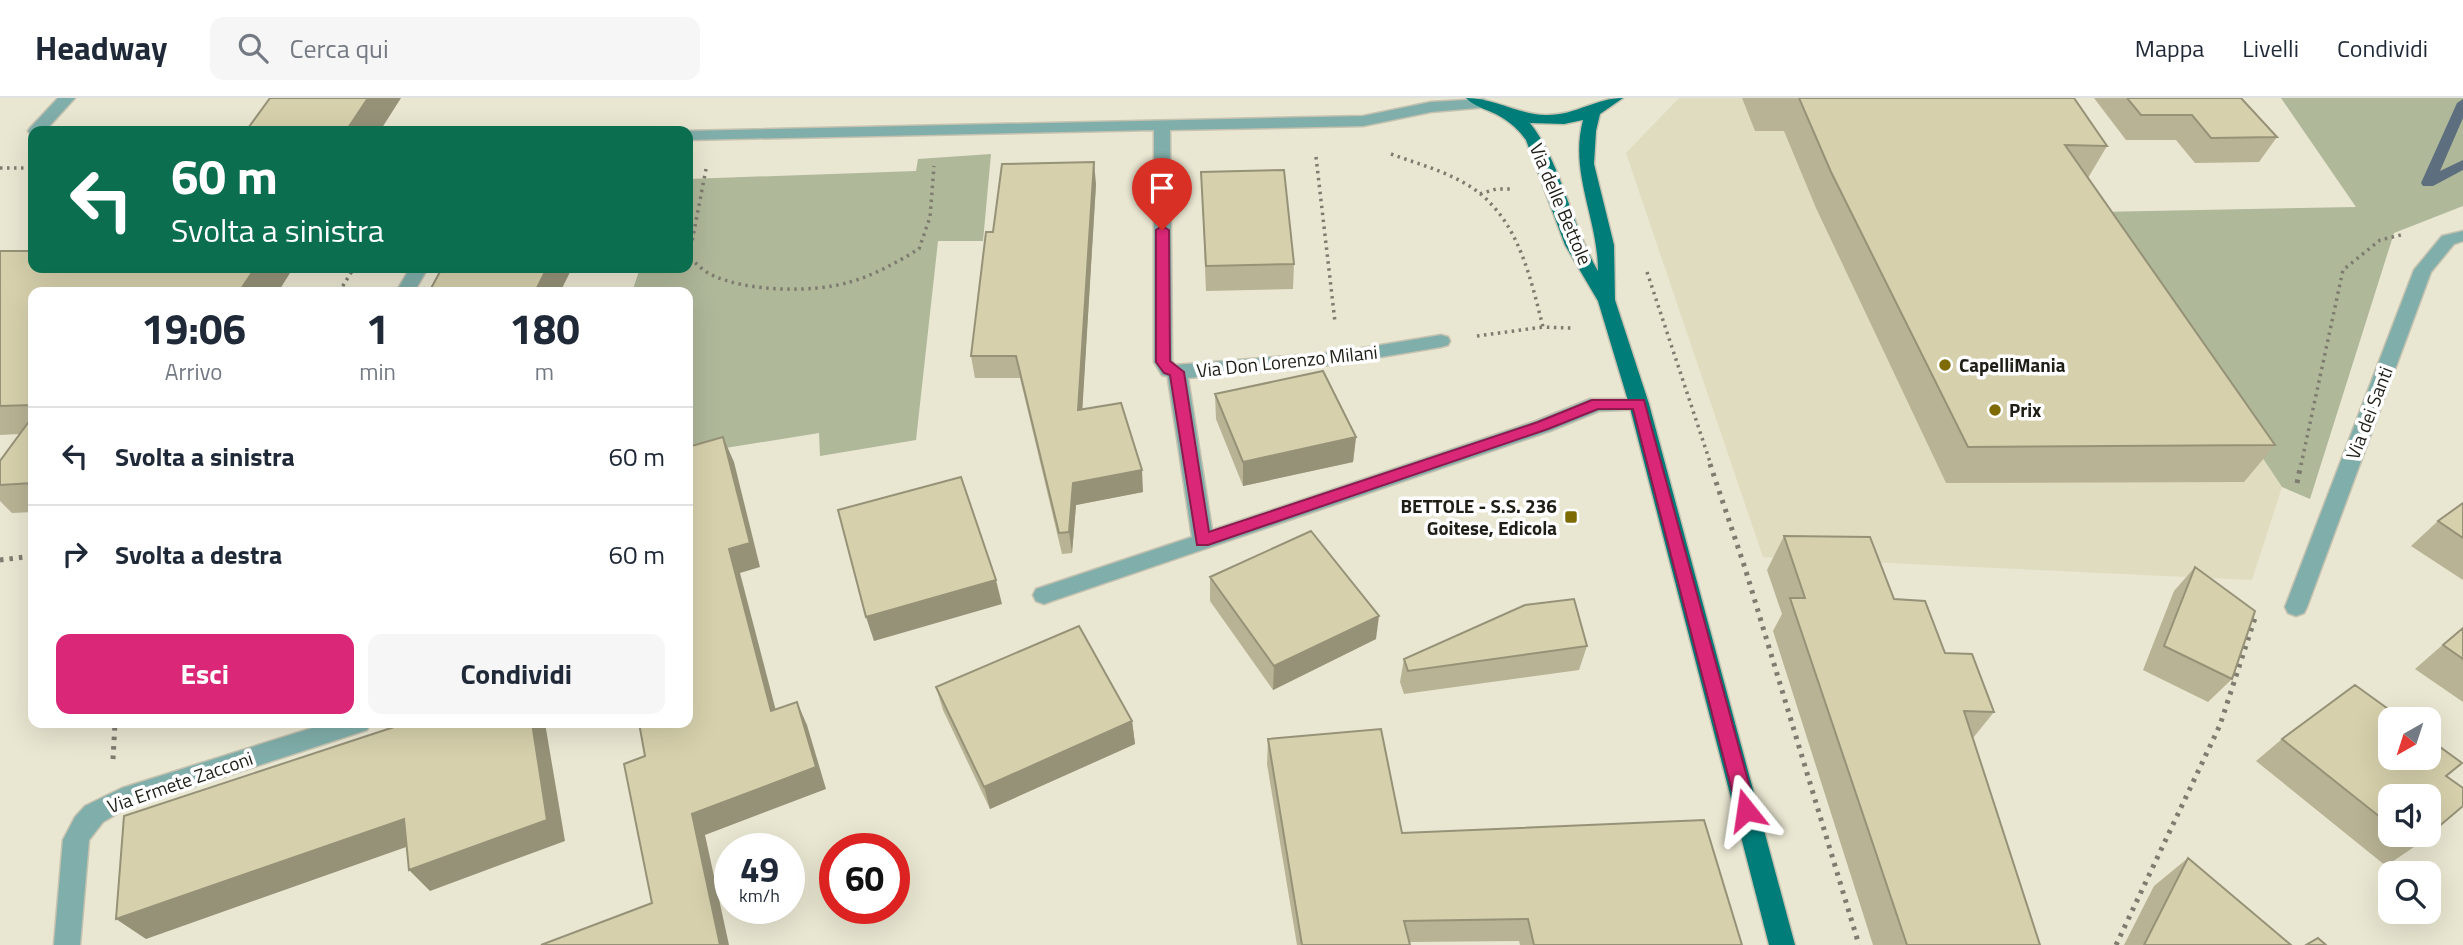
<!DOCTYPE html>
<html lang="it">
<style>
:root{--surface:#fff;--page:#f6f6f7;--text:#1f2937;--muted:#747a83;--line:#e0e1e3;--accent:#db2777}
body{margin:0;font-family:"Titillium Web",sans-serif;background:var(--page);color:var(--text);height:100vh;display:flex;flex-direction:column;font-size:26px;white-space:nowrap}
*{box-sizing:border-box;margin:0}
p{font-size:23px;color:var(--muted)}
.icon{flex:none;width:38px;height:38px;fill:none;stroke:currentColor;stroke-width:2;stroke-linecap:round;stroke-linejoin:round}
.map{position:relative;flex:1;overflow:hidden}
.drawer{position:absolute;left:28px;top:189px;width:665px;height:441px;display:flex;flex-direction:column;background:var(--surface);border-radius:14px;box-shadow:0 7px 28px #0002}
.drawer>*{flex:none}
.hud{position:absolute;left:28px;top:28px;width:665px;height:147px;border-radius:14px;box-shadow:0 7px 28px #0002;background:#0b6e4f;color:#fff;overflow:hidden}
.needle{width:46px;rotate:219deg}
.fabs{position:absolute;left:2378px;top:609px;display:grid;gap:14px}
.fabs a{display:grid;place-items:center;width:63px;height:63px;border-radius:14px;background:var(--surface);box-shadow:0 7px 28px #0002;font-size:35px}
.speed{position:absolute;left:714px;top:735px;display:flex;gap:14px;font-size:35px;font-weight:700;text-align:center}
.speed>*{display:grid;place-content:center;width:91px;height:91px;border-radius:50%;background:var(--surface);box-shadow:0 7px 28px #0002;line-height:1}
.speed small{font-size:18px;font-weight:400}
.speed .limit{border:10px solid #d22;background:#fff;color:#111}
.pin{position:absolute;display:grid;place-items:center;width:60px;height:60px;color:#fff;margin:-72px -30px;border-radius:50% 50% 50% 0;rotate:-45deg;box-shadow:0 0 7px #0007}
.pin .icon{rotate:45deg}
.me{position:absolute;width:77px;margin:-38px;rotate:345deg;stroke-linejoin:round;filter:drop-shadow(0 0 5px #0008)}
.turn{display:flex;align-items:center;gap:24px;height:147px;padding:0 28px;font-size:32px}
.turn .icon{width:91px;height:91px;stroke-width:2.5}
.turn b{display:block;font-size:49px;line-height:60px}
.eta{display:flex;justify-content:space-evenly;align-items:center;height:119px;text-align:center}
.eta b{font-size:42px;font-weight:700;line-height:49px}
.cta{display:flex;gap:14px;margin-top:auto;padding:14px 28px}
.cta a{flex:1;height:80px;border-radius:14px;background:var(--accent);color:#fff;font-size:28px;font-weight:700;line-height:80px;text-align:center}
.cta a+a{background:var(--page);color:var(--text)}
ul{padding:0;list-style:none}
li{display:flex;align-items:center;gap:21px;height:98px;padding:0 28px;border-top:2px solid var(--line)}
li div{flex:1}
li b{display:block;font-size:26px}
li em{font-style:normal}
header{display:flex;align-items:center;gap:42px;box-sizing:border-box;height:98px;padding:0 35px;background:var(--surface);border-bottom:2px solid var(--line)}
header strong{font-size:33px}
nav{display:flex;gap:38px;margin-inline-start:auto;font-size:24px}
.search{width:490px;height:63px;background:var(--page);display:flex;align-items:center;gap:18px;box-sizing:border-box;padding:0 24px;border-radius:14px;color:var(--muted);font-size:26px}
.map>svg:first-child{display:block}
.built{fill:#e0dcc0}
.green{fill:#afb899}
.lines{fill:none;stroke-linecap:round;stroke-linejoin:round}
.stream{fill:#5d6f7f;fill-rule:evenodd}
.lane-casing{stroke:#c5c2b0;stroke-width:3}
.street-casing{stroke:#c5c2b0;stroke-width:3}
.primary-casing{stroke:#c5c2b0;stroke-width:3}
.path-far1{stroke:#7e7c6f;stroke-width:3.5;stroke-dasharray:2.5 4.5;stroke-linecap:butt}
.path{stroke:#7e7c6f;stroke-width:5;stroke-dasharray:3.5 6;stroke-linecap:butt}
.lane{fill:#80aeaa;fill-rule:evenodd}
.street{fill:#80aeaa;fill-rule:evenodd}
.primary{fill:#017d79;fill-rule:evenodd}
.wall{fill:#b8b394;fill-rule:evenodd}
.shaded-wall{fill:#969278}
.building{fill:#d6d0ac;stroke:#969278;stroke-width:2}
.route{fill:#db2777;stroke:#8e194d;stroke-width:2}
.poi-dot{fill:#7e6b04;stroke:#fff;stroke-width:2.5}
.labels{text-anchor:middle;stroke-width:7;stroke-linejoin:round;paint-order:stroke}
.street-label{font-size:19px;fill:#1f1e17;stroke:#fff}
.poi-label{font-size:19px;font-weight:bold;fill:#1f1e17;stroke:#fff;text-anchor:start}
</style>
<header>
<strong>Headway</strong>
<div class="search"><svg class="icon" aria-label="search" viewBox="0 0 24 24"><circle cx="10" cy="10" r="6"/><path d="M15 15l6 6"/></svg>Cerca qui</div>
<nav><a>Mappa</a><a>Livelli</a><a>Condividi</a></nav>
</header>
<div class="map">
<svg width="2463" height="847" viewBox="0 0 2463 847">
<rect width="100%" height="100%" fill="#e9e6d1"/>
<path class="built" d="M 1679,0 L 2023,0 L 2282,389 L 2252,482 L 1763,459 L 1626,55 Z"/>
<path class="green" d="M 2281,0 L 2463,0 L 2463,108 L 2394,135 L 2310,401 L 2282,389 L 2099,114 L 2356,109 Z
M 991,56 L 983,143 L 938,143 L 916,342 L 820,358 L 819,335 L 688,356 L 688,194 L 632,194 L 640,170 L 688,170 L 688,81 L 916,73 L 918,61 Z"/>
<g class="lines">
<path class="stream" d="M 2463,1 L 2463,20 L 2440,73 L 2463,62 L 2463,72 L 2433,88 L 2423,88 L 2421,85 L 2457,5 Z"/>
<g class="lane-casing">
<path id="lane" d="M 1177,267 L 1184,269 L 1187,274 L 1212,432 L 1536,323 L 1590,301 L 1646,301 L 1649,306 L 1646,311 L 1599,313 L 1550,333 L 1052,503 L 1044,506 L 1036,503 L 1033,497 L 1036,491 L 1192,439 L 1167,274 L 1170,269 Z"/>
</g>
<g class="street-casing">
<path id="street" d="M 58,0 L 75,0 L 45,33 L 33,33 L 33,37 L 30,36 L 28,33 L 30,30 Z
M 1483,1 L 1491,6 L 1488,9 L 1431,14 L 1363,28 L 1170,32 L 1172,263 L 1175,267 L 1339,254 L 1441,237 L 1448,239 L 1450,243 L 1448,247 L 1441,249 L 1339,266 L 1177,281 L 1162,277 L 1154,264 L 1154,32 L 688,42 L 688,33 L 684,33 L 1363,18 L 1431,4 Z
M 2463,133 L 2463,143 L 2454,146 L 2431,174 L 2307,509 L 2304,515 L 2296,518 L 2288,515 L 2285,509 L 2414,172 L 2442,138 Z
M 410,170 L 428,170 L 414,194 L 396,194 Z
M 328,625 L 371,625 L 367,632 L 125,711 L 103,724 L 89,742 L 80,847 L 54,847 L 63,742 L 75,719 L 85,708 L 122,690 Z"/>
</g>
<g class="primary-casing">
<path id="primary" d="M 1466,0 C 1494,0 1517,16 1545,17 C 1575,18 1595,0 1623,0 L 1600,16 L 1596,33 L 1594,66 L 1614,147 L 1615,202 L 1649,306 L 1795,847 L 1769,847 L 1629,306 L 1598,203 L 1565,147 L 1526,42 C 1519,32 1511,25 1501,19 C 1490,12 1476,10 1466,0 ZM 1583,22 C 1569,75 1598,120 1598,173 C 1571,127 1561,64 1530,25 L 1564,26 Z"/>
</g>
<path class="path-far1" d="M 1391,56 C 1418,66 1446,73 1471,89 C 1518,120 1530,178 1543,229 L 1571,230
M 1316,59 L 1335,224
M 0,70 L 33,70
M 706,71 L 689,159 C 696,165 702,172 710,176 C 744,194 814,195 850,184 C 875,177 897,164 919,151 L 930,119 L 934,68
M 1480,96 L 1496,91 L 1512,91
M 1647,174 L 1711,367
M 339,194 L 354,170
M 1477,238 L 1543,229
M 2301,367 L 2343,172 L 2380,142 L 2405,136"/>
<path class="path" d="M 1710,366 L 1745,470 L 1859,847
M 2297,385 L 2301,366
M 0,462 L 33,458
M 113,661 L 115,625
M 2116,847 L 2220,627 L 2255,520"/>
<use href="#lane" class="lane"/>
<use href="#street" class="street"/>
<use href="#primary" class="primary"/>
</g>
<path class="wall" d="M 1742,0 L 2074,0 L 2107,48 L 2088,80 L 2275,347 L 2244,384 L 1946,385 L 1816,110 L 1784,33 L 1755,33 Z
M 2094,0 L 2241,0 L 2277,39 L 2259,64 L 2195,65 L 2176,42 L 2126,42 Z
M 1201,74 L 1294,166 L 1293,191 L 1206,193 Z
M 1096,86 L 1082,312 L 1143,394 L 1076,407 L 1072,455 L 1062,456 L 1020,280 L 975,280 L 971,258 L 993,134 Z
M 0,153 L 33,170 L 293,170 L 278,194 L 33,194 L 33,414 L 12,415 L 0,403 L 0,363 L 20,336 L 0,337 Z
M 442,170 L 572,170 L 560,194 L 429,194 Z
M 1215,296 L 1356,339 L 1353,364 L 1243,388 L 1216,321 Z
M 2463,405 L 2463,482 L 2411,448 L 2438,423 Z
M 1784,438 L 1894,501 L 1945,555 L 1994,614 L 1973,640 L 2040,847 L 1873,847 L 1773,533 L 1782,516 L 1767,472 Z
M 2195,469 L 2232,581 L 2208,604 L 2143,572 L 2174,493 Z
M 1210,479 L 1376,541 L 1273,592 L 1210,503 Z
M 2463,529 L 2463,604 L 2415,571 Z
M 1587,548 L 1579,572 L 1404,596 L 1400,584 L 1404,561 Z
M 2355,587 L 2402,621 L 2390,621 L 2390,660 L 2429,660 L 2429,641 L 2462,665 L 2446,678 L 2463,690 L 2463,708 L 2417,747 L 2386,768 L 2256,663 L 2282,641 ZM 2390,698 L 2429,698 L 2429,737 L 2390,737 Z
M 936,589 L 1132,623 L 1135,646 L 990,711 L 943,612 Z
M 1268,641 L 1402,735 L 1742,847 L 1520,847 L 1519,843 L 1409,844 L 1410,847 L 1297,847 L 1267,666 Z
M 2188,760 L 2291,847 L 2124,847 L 2154,788 Z"/>
<path class="shaded-wall" d="M 368,0 L 401,0 L 380,33 L 346,33 Z
M 1094,64 L 1096,86 L 1081,334 L 1078,312 Z
M 255,170 L 293,170 L 278,194 L 239,194 Z
M 547,170 L 572,170 L 560,194 L 539,194 L 537,190 Z
M 723,339 L 734,364 L 760,469 L 740,475 L 782,636 L 771,613 L 729,451 Z
M 1356,339 L 1353,364 L 1243,388 L 1243,364 Z
M 1142,372 L 1143,394 L 1076,407 L 1072,455 L 1069,434 L 1073,385 Z
M 996,482 L 1002,506 L 874,543 L 866,519 Z
M 1379,518 L 1376,541 L 1273,592 L 1274,568 Z
M 797,604 L 807,627 L 826,691 L 705,737 L 729,847 L 720,847 L 692,716 Z
M 1132,623 L 1135,646 L 990,711 L 984,689 Z
M 532,625 L 545,625 L 565,743 L 430,793 L 409,772 Z
M 404,721 L 426,742 L 146,841 L 116,821 Z"/>
<path class="building" d="M 270,0 L 368,0 L 346,33 L 246,33 Z
M 1799,0 L 2074,0 L 2107,48 L 2065,47 L 2275,347 L 1968,349 L 1831,74 Z
M 2127,0 L 2241,0 L 2277,39 L 2211,40 L 2192,17 L 2141,17 Z
M 1094,64 L 1078,312 L 1121,305 L 1142,372 L 1073,385 L 1069,434 L 1059,435 L 1016,258 L 971,258 L 986,134 L 993,134 L 1002,66 Z
M 1284,72 L 1294,166 L 1206,168 L 1201,74 Z
M 0,153 L 33,153 L 33,170 L 255,170 L 239,194 L 33,194 L 33,307 L 0,308 Z
M 442,170 L 547,170 L 537,190 L 531,190 L 529,194 L 429,194 Z
M 1323,273 L 1356,339 L 1243,364 L 1215,296 Z
M 33,318 L 33,385 L 0,387 L 0,363 Z
M 723,339 L 750,445 L 729,451 L 771,613 L 797,604 L 816,669 L 692,716 L 720,847 L 541,847 L 652,805 L 624,666 L 645,658 L 639,625 L 688,625 L 688,349 Z
M 961,379 L 996,482 L 866,519 L 838,412 Z
M 2463,405 L 2463,440 L 2438,423 Z
M 1311,433 L 1379,518 L 1274,568 L 1210,479 Z
M 1784,438 L 1870,439 L 1894,501 L 1925,503 L 1945,555 L 1972,556 L 1994,614 L 1964,613 L 2040,847 L 1907,847 L 1790,500 L 1805,500 Z
M 2195,469 L 2255,513 L 2232,581 L 2164,548 Z
M 1574,501 L 1587,548 L 1408,573 L 1404,561 L 1525,507 Z
M 1079,528 L 1132,623 L 984,689 L 936,589 Z
M 2463,530 L 2463,561 L 2443,547 Z
M 2355,587 L 2402,621 L 2390,621 L 2390,660 L 2429,660 L 2429,641 L 2462,665 L 2446,678 L 2463,690 L 2463,708 L 2417,747 L 2403,737 L 2429,737 L 2429,698 L 2390,698 L 2390,727 L 2282,641 Z
M 396,625 L 532,625 L 547,722 L 409,772 L 404,721 L 116,821 L 124,718 L 397,628 Z
M 1381,631 L 1402,735 L 1704,722 L 1742,847 L 1534,847 L 1528,821 L 1404,823 L 1410,847 L 1302,847 L 1268,641 Z
M 2188,760 L 2291,847 L 2144,847 Z
M 2318,840 L 2326,847 L 2306,847 Z"/>
<path class="route" d="M 1162,128 L 1169,132 L 1170,263 L 1184,274 L 1209,434 L 1538,324 L 1592,302 L 1644,302 L 1756,712 L 1753,718 L 1746,720 L 1740,718 L 1737,712 L 1633,311 L 1598,311 L 1548,331 L 1208,447 L 1197,447 L 1170,277 L 1164,275 L 1156,264 L 1156,132 Z"/>
<g class="poi-dot">
<circle cx="1945" cy="267" r="7"/>
<circle cx="1995" cy="312" r="7"/>
<rect x="1564" y="412" width="14" height="14" rx="3.5"/>
</g>
<g class="labels">
<g class="street-label">
<text transform="translate(1561 106) rotate(67)" y="7">Via delle Bettole</text>
<text transform="translate(1287 263) rotate(-6)" y="7">Via Don Lorenzo Milani</text>
<text transform="translate(2369 315) rotate(-69)" y="7">Via dei Santi</text>
<text transform="translate(180 684) rotate(-19)" y="7">Via Ermete Zacconi</text>
</g>
<g class="poi-label">
<text x="1959" y="274">CapelliMania</text>
<text x="2009" y="319">Prix</text>
<text x="1557" y="415" text-anchor="end">BETTOLE - S.S. 236<tspan x="1557" dy="22">Goitese, Edicola</tspan></text>
</g>
</g>
</svg>
<div class="fabs">
<a><svg class="needle" viewBox="-14 -14 28 28"><path d="M0-13l5 13h-10z" fill="#e53935"/><path d="M0 13l5-13h-10z" fill="#747a83"/></svg></a>
<a><svg class="icon" aria-label="sound" viewBox="0 0 24 24"><path d="M4 9h4l5-4v14l-5-4H4zM17 9q2 3 0 6"/></svg></a>
<a><svg class="icon" aria-label="search" viewBox="0 0 24 24"><circle cx="10" cy="10" r="6"/><path d="M15 15l6 6"/></svg></a>
</div>
<div class="speed"><div>49<small>km/h</small></div><div class="limit">60</div></div>
<div class="pin" style="left:1162px;top:132px;background:#d93025"><svg class="icon" aria-label="arrive" viewBox="0 0 24 24"><path d="M6 21V4h12l-3 4 3 4H6"/></svg></div>
<svg class="me" style="left:1746px;top:712px" viewBox="-20 -20 40 40"><path d="M0-17L14 15 0 8-14 15z" fill="#db2777" stroke="#fff" stroke-width="4"/></svg>
<div class="hud">
<div class="turn"><svg class="icon" aria-label="left" viewBox="0 0 24 24"><path d="M17 20v-9H6M10 6l-5 5 5 5"/></svg><div><b>60 m</b>Svolta a sinistra</div></div>
</div>
<section class="drawer">
<div class="eta">
<div><b>19:06</b><p>Arrivo</p></div>
<div><b>1</b><p>min</p></div>
<div><b>180</b><p>m</p></div>
</div>
<ul>
<li><svg class="icon" aria-label="left" viewBox="0 0 24 24"><path d="M17 20v-9H6M10 6l-5 5 5 5"/></svg><div><b>Svolta a sinistra</b></div><em>60 m</em></li>
<li><svg class="icon" aria-label="right" viewBox="0 0 24 24"><path d="M7 20v-9h11M14 6l5 5-5 5"/></svg><div><b>Svolta a destra</b></div><em>60 m</em></li>
</ul>
<div class="cta"><a>Esci</a><a>Condividi</a></div>
</section>
</div>
